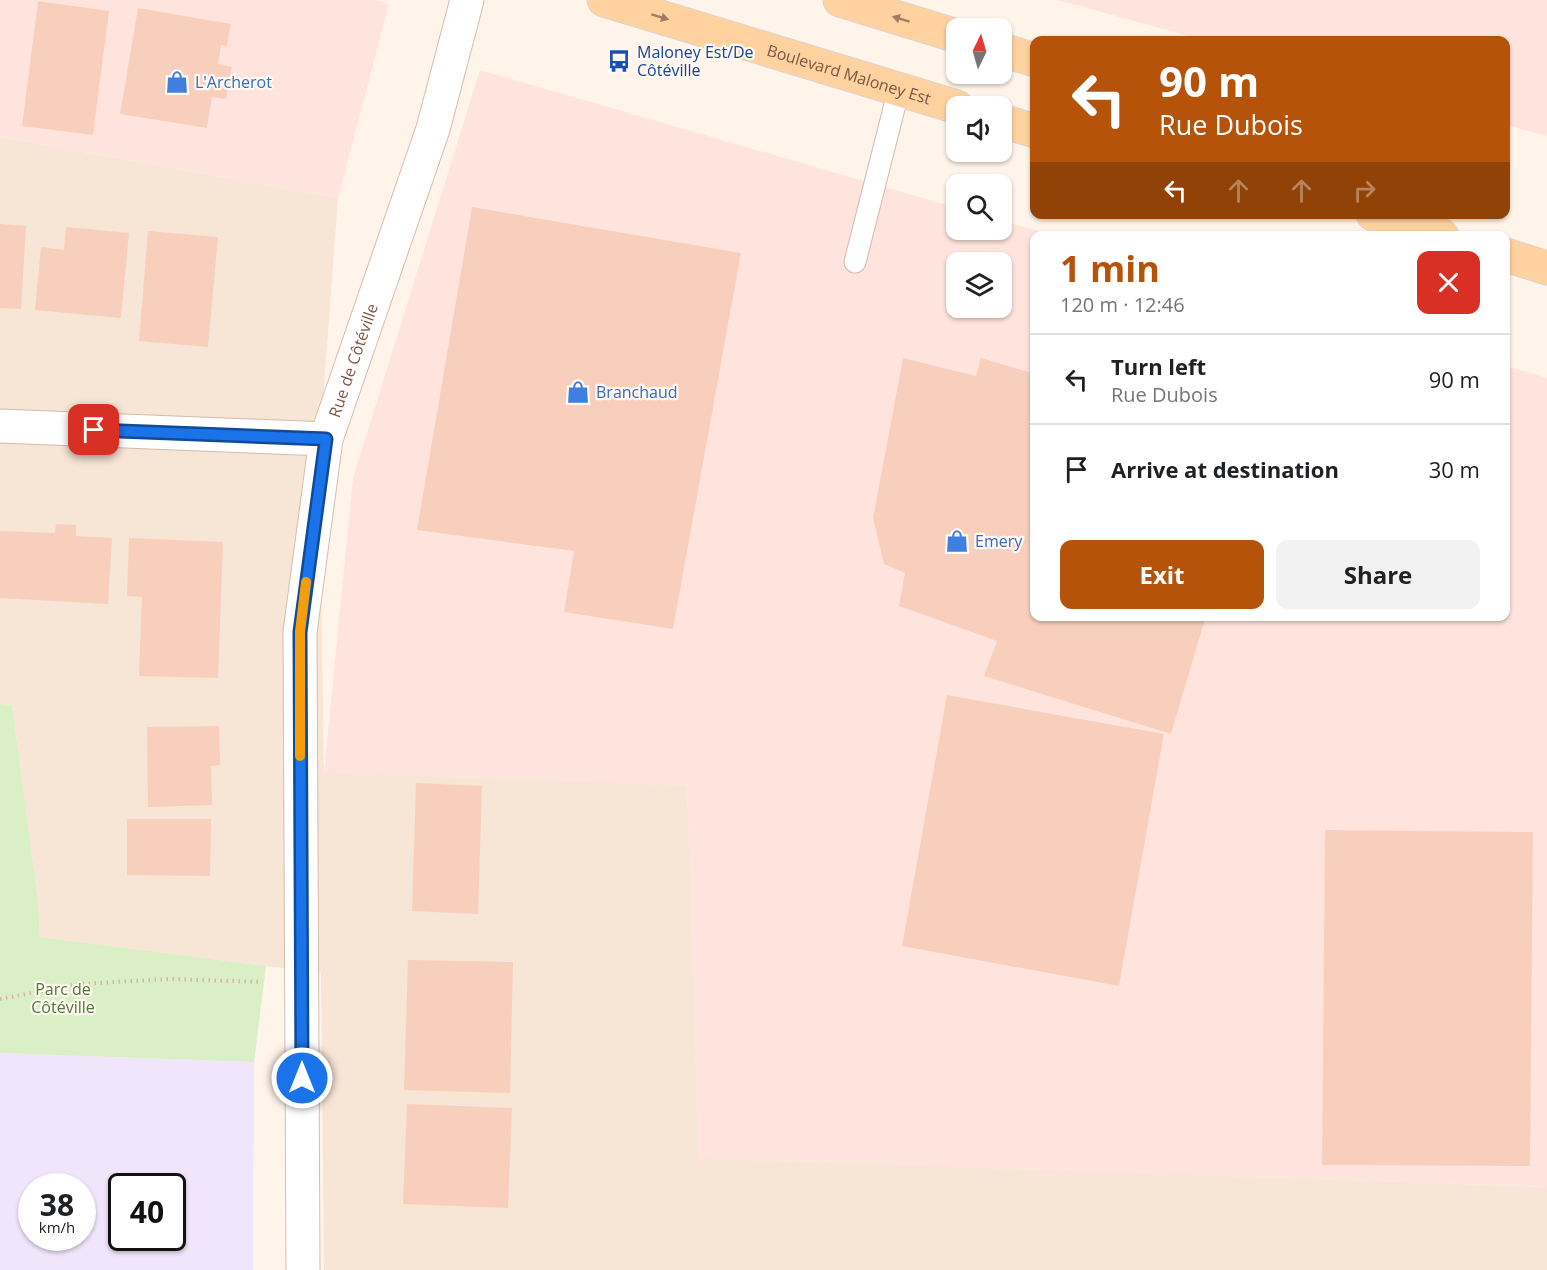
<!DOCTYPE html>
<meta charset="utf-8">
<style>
:root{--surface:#fff;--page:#f2f2f2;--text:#202124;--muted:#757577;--line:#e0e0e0;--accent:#b45309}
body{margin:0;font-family:"Open Sans",sans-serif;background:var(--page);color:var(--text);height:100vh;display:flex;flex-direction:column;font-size:22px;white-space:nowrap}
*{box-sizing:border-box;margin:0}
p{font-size:20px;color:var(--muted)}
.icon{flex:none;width:33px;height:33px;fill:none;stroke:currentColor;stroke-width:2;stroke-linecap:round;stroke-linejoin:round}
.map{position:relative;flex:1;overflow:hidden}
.sheet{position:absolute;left:1030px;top:231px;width:480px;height:390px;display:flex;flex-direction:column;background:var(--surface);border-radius:12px;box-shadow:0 2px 4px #0004}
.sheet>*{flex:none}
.top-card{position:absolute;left:1030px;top:36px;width:480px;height:183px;border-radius:12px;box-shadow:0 2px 4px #0004;background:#b45309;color:#fff;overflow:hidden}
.needle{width:39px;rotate:5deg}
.buttons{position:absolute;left:946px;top:18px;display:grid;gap:12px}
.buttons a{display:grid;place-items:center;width:66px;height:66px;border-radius:12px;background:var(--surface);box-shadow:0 2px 4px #0004;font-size:30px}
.speed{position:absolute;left:18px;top:1173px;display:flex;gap:12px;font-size:30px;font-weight:700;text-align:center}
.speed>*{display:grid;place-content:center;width:78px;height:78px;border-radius:50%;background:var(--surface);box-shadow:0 2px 4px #0004;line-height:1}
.speed small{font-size:15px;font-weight:400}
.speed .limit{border:3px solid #111;border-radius:9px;background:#fff;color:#111}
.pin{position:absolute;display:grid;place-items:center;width:51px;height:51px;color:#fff;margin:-26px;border-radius:12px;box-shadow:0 3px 9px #0006}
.me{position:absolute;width:66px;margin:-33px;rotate:0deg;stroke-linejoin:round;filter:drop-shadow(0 0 4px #0008)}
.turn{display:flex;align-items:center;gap:21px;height:126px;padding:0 30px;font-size:27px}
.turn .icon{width:78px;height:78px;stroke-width:2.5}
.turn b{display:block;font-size:42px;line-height:51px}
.lanes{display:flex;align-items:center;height:57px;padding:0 30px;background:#0003;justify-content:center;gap:30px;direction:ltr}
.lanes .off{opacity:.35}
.round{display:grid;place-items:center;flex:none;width:63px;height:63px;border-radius:12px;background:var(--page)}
.summary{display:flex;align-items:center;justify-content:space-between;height:102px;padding:0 30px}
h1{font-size:36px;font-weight:700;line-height:45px;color:var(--accent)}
.button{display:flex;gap:12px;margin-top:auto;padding:12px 30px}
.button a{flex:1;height:69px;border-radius:12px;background:var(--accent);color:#fff;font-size:24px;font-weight:700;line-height:69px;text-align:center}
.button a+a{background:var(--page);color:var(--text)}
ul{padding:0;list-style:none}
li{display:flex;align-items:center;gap:18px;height:90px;padding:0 30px;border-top:2px solid var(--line)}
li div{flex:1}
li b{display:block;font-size:22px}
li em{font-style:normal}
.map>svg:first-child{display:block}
.residential{fill:#f7e5d6}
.commercial{fill:#ffe4dd;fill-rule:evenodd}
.education{fill:#f1e5fc;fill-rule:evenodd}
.green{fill:#daefc5}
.building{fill:#f8cfbd}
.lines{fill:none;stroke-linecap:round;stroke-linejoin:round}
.lane-casing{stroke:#d3baac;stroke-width:23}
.street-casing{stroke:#d3baac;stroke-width:35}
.secondary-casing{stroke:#d9bcac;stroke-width:35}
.primary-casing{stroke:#ddd3cf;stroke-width:35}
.path{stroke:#deb19f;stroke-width:4;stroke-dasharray:1.5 4.5;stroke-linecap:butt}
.lane{stroke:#fff;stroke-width:21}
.street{stroke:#fff;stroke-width:33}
.secondary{stroke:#fff;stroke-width:33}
.primary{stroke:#ffd2a0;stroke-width:33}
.oneway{fill:#a57b62}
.route-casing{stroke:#114b97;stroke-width:15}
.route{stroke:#1a73e8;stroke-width:10}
.slow{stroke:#f59e0b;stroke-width:10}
.labels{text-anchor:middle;stroke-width:4.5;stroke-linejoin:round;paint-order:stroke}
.transit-label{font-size:16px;fill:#164399;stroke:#fff9f2;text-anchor:start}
.street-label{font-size:16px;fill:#7e5648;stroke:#fff9f2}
.shop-label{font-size:16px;fill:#366cbe;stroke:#fff9f2;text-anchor:start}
.park-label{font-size:16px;fill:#527839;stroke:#fff9f2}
</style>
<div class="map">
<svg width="1547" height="1270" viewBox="0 0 1547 1270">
<rect width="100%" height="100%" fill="#fff4e9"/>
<path class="residential" d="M 0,137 L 338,198 L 319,454 L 324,772 L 687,785 L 699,1158 L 1547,1187 L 1547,1270 L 324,1270 L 321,973 L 40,937 L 38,901 L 12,705 L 0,704 Z"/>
<path class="commercial" d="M 0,0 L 376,0 L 389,4 L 338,198 L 0,137 Z
M 1058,0 L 1547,0 L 1547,136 L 1506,125 L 1506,40 L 1203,40 Z
M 480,70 L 957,208 L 957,230 L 1002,230 L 1002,221 L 1054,235 L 1035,236 L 1035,616 L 1506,616 L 1506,366 L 1547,378 L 1547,1187 L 698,1159 L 687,786 L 324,773 L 353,478 ZM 957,262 L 1002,262 L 1002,308 L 957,308 Z"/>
<path class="education" d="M 0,1053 L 254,1062 L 253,1270 L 0,1270 ZM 32,1186 L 82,1186 L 82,1238 L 32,1238 ZM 122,1186 L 172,1186 L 172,1238 L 122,1238 Z"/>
<path class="green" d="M 0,704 L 12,705 L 38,901 L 40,937 L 266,966 L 254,1062 L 0,1053 Z"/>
<path class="building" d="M 38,1 L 109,11 L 93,135 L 22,126 Z
M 138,8 L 231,24 L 227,46 L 221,45 L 218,64 L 232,67 L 226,99 L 212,97 L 207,128 L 120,114 Z
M 472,207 L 741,253 L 673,629 L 564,612 L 574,551 L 417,530 Z
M 0,224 L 26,226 L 21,309 L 0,308 Z
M 66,227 L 129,233 L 121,318 L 35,310 L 41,247 L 64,250 Z
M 148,231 L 218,237 L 208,347 L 139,341 Z
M 903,358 L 976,376 L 981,358 L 1035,374 L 1035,616 L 1206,616 L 1171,734 L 984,676 L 997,641 L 899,606 L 905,573 L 884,564 L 873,518 Z
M 56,524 L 76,525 L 76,536 L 112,538 L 108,604 L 0,598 L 0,531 L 55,533 Z
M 129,538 L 223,542 L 218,678 L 139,676 L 142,597 L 127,596 Z
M 947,695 L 1164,734 L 1119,986 L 902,946 Z
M 219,726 L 220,765 L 211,766 L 212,805 L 148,807 L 147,727 Z
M 416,783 L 482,786 L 478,914 L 412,911 Z
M 127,819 L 211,819 L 210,876 L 127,875 Z
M 1325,830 L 1533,832 L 1530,1166 L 1322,1165 Z
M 408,960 L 513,962 L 510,1093 L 404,1090 Z
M 407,1104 L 512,1108 L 508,1208 L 403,1204 Z"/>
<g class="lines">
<g class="lane-casing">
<path id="lane" d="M 855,262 L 899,89"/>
</g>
<g class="street-casing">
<path id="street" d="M 0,426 L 326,439"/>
</g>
<g class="secondary-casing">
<g id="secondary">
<path id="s1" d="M 303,1270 L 300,632 L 326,439 L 433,129 L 467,0"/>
</g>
</g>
<g class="primary-casing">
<g id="primary">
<path id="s2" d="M 604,0 L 957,107"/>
<path d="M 840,0 L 957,36"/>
<path d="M 1002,50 L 1035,60"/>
<path d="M 1002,121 L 1035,131"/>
<path d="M 1373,214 L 1442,236"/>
<path d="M 1506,255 L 1547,268"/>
</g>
</g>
<path class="path" d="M 0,999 L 79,984 L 169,979 L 262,982"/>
<use href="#lane" class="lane"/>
<use href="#street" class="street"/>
<use href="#secondary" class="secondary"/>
<use href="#primary" class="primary"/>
</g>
<defs><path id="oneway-solid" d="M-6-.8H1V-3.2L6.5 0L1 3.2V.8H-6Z" transform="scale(1.5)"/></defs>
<g class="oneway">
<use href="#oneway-solid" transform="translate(660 17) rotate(17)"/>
<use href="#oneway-solid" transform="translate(901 19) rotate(-163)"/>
</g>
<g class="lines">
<g class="route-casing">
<path id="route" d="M 94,430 L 326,439 L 300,632 L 302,1078"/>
</g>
<use href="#route" class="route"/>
<path class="slow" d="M 300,756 L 300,632 L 306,582"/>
</g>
<defs>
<g id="bus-bare" transform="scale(1.8)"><path d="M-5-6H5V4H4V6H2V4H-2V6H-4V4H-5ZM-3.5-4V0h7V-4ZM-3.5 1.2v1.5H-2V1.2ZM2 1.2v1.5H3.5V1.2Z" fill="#1a4fb4" stroke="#fff9f2" stroke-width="2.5" paint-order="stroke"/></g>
<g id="shop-bare" transform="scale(1.8)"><path d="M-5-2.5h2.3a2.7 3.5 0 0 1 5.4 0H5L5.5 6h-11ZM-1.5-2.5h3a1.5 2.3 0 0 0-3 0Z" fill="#3f7fe0" stroke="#fff9f2" stroke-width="2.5" paint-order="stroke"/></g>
</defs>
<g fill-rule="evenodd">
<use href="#bus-bare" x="619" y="61"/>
<use href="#shop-bare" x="177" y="82"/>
<use href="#shop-bare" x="578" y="392"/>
<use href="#shop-bare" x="957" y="541"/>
</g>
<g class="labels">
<g class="transit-label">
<text x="637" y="58">Maloney Est/De<tspan x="637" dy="18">Côtéville</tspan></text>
</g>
<g class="street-label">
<text dy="6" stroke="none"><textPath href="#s2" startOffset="256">Boulevard Maloney Est</textPath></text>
<text dy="6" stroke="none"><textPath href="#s1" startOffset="916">Rue de Côtéville</textPath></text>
</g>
<g class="shop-label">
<text x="195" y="88">L'Archerot</text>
<text x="596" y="398">Branchaud</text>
<text x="975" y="547">Emery</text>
</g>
<g class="park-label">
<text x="63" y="995">Parc de<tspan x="63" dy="18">Côtéville</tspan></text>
</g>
</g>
</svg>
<div class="buttons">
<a><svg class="needle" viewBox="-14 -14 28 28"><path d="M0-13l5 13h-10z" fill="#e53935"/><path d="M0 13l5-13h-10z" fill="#757577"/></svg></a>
<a><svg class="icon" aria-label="sound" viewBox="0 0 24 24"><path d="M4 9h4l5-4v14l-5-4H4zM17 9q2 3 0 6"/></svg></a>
<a><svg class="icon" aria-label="search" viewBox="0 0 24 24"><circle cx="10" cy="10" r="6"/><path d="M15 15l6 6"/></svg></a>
<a><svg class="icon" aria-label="layers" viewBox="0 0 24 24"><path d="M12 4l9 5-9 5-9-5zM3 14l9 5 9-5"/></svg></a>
</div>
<div class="speed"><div>38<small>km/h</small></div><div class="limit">40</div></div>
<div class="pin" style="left:94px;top:430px;background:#d93025"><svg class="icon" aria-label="arrive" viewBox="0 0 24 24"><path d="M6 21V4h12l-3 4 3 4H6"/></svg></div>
<svg class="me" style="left:302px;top:1078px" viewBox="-20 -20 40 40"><circle r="17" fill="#1a73e8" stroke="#fff" stroke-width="3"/><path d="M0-11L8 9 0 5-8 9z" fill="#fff"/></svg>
<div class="top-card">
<div class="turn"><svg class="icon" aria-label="left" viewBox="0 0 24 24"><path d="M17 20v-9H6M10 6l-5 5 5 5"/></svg><div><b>90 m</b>Rue Dubois</div></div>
<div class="lanes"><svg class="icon" aria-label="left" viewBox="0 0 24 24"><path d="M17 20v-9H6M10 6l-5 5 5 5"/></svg><svg class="icon off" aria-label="ahead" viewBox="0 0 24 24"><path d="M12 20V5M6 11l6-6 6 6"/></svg><svg class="icon off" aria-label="ahead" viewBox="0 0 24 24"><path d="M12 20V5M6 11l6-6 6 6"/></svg><svg class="icon off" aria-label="right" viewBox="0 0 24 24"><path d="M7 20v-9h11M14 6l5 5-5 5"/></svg></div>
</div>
<section class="sheet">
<div class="summary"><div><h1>1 min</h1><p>120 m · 12:46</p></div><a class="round" style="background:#d93025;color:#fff"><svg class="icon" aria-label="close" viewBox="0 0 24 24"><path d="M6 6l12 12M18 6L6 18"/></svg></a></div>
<ul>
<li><svg class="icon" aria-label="left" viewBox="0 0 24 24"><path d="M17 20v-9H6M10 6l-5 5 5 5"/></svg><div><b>Turn left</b><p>Rue Dubois</p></div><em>90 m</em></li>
<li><svg class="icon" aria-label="arrive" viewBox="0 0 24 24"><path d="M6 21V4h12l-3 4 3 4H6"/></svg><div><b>Arrive at destination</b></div><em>30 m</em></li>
</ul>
<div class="button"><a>Exit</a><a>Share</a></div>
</section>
</div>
